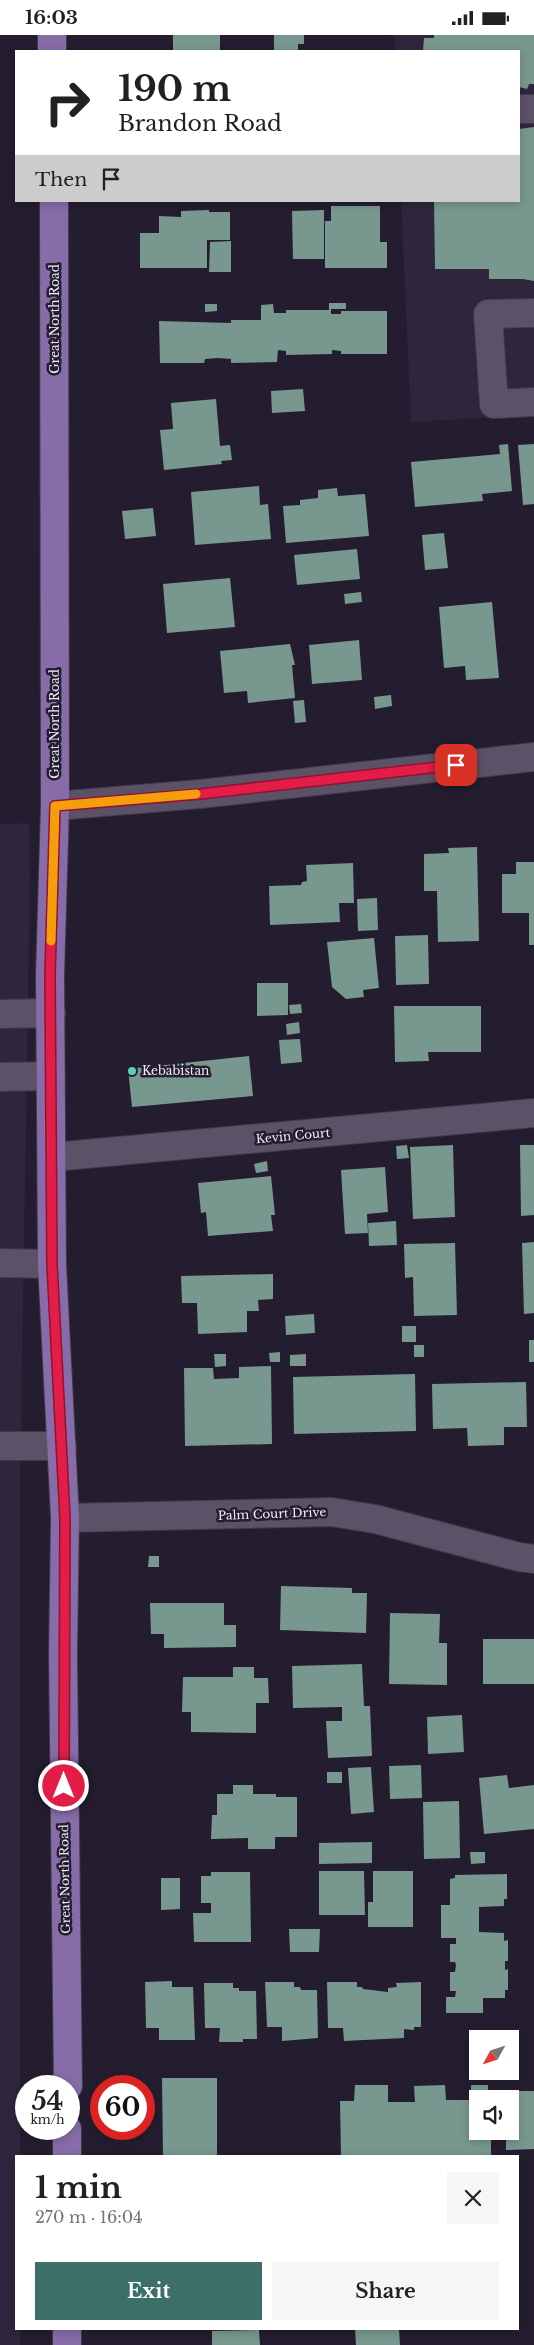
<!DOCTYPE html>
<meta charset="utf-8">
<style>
:root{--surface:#fff;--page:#f6f6f6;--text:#202124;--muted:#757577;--accent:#3b6f67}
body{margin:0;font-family:"Libre Baskerville",serif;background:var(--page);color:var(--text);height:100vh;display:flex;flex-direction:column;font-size:19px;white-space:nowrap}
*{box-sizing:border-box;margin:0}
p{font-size:16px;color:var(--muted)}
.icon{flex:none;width:28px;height:28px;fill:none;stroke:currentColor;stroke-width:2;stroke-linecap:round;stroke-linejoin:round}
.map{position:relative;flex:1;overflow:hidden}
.details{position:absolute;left:15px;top:2120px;width:504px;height:175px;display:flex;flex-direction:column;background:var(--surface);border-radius:0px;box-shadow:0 2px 8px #0003}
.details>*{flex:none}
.banner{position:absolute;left:15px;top:15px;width:505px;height:152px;border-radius:0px;box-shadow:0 2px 8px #0003;background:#fff;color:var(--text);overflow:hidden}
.needle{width:32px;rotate:230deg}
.buttons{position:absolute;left:469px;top:1995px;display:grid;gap:10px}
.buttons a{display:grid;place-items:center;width:50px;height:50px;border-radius:0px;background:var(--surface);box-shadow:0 2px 8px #0003;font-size:25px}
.speed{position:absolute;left:15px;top:2040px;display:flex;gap:10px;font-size:25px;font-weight:700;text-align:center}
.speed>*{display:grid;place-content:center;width:65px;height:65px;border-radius:50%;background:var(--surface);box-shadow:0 2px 8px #0003;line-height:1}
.speed small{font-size:12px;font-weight:400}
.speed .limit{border:8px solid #d22;background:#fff;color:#111}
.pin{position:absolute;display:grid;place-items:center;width:42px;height:42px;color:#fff;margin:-21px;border-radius:10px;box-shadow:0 2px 8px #0006}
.me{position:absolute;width:55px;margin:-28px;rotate:0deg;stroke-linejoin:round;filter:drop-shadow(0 0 4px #0008)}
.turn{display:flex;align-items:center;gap:18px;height:105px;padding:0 20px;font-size:22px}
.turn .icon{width:65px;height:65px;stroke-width:2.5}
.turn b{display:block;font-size:35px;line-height:42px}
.then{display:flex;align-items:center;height:48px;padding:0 20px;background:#0003;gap:10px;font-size:19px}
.round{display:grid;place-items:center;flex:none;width:52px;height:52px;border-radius:0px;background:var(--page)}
.headline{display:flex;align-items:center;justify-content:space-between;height:85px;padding:0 20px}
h1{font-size:30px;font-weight:800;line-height:38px}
.cta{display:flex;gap:10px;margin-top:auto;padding:10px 20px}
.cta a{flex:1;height:58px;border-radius:0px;background:var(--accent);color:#fff;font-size:20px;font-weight:800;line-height:58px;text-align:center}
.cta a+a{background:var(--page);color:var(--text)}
.status{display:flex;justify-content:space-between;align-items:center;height:35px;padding:0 25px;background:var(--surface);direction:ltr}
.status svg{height:14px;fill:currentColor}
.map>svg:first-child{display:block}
.built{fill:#2f253d}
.building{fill:#78978f}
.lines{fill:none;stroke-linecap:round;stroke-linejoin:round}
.minor-casing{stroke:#403948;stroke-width:30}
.major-casing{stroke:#403948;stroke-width:30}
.minor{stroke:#5b5268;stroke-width:28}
.major{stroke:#866ca8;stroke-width:28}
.route-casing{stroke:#92132f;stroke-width:12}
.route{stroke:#e11d48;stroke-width:9}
.slow{stroke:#f59e0b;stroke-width:9}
.poi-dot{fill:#5dceb9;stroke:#241d2f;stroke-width:2}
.labels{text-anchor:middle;stroke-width:5;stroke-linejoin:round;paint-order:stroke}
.street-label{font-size:12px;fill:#efeaf7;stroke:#241d2f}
.poi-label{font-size:12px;fill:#efeaf7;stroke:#241d2f;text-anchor:start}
</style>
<div class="status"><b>16:03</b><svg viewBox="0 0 49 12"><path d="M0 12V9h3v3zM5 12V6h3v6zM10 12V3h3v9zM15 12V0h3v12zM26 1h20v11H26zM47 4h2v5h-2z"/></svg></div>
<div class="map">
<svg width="534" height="2310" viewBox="0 0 534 2310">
<rect width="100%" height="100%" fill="#241d2f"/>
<path class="built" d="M 394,0 L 534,0 L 534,380 L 411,387 L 401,166 L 519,166 L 519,16 L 395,16 Z
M 29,788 L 30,844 L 20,1452 L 20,2121 L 16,2121 L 16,2294 L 20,2294 L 20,2310 L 0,2310 L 0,789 Z"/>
<path class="building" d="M 173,0 L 220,0 L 220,16 L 173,16 Z
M 274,0 L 304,0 L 304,9 L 298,9 L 298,16 L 274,16 Z
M 434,0 L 534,0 L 534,49 L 529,49 L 527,54 L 519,52 L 519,16 L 423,16 L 424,3 L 434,3 Z
M 534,92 L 534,246 L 523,244 L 489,244 L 489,234 L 435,234 L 434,166 L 519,166 L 519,94 Z
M 331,171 L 380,171 L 380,207 L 387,207 L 387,233 L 325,233 L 325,186 L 331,186 Z
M 209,175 L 209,177 L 230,177 L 230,205 L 207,205 L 207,233 L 140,233 L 140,198 L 159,198 L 159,181 L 181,182 L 181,176 Z
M 324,175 L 324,224 L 293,224 L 292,176 Z
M 231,206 L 231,237 L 209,237 L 210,207 Z
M 329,268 L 346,268 L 346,274 L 331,274 L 331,279 L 341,279 L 341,276 L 387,276 L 387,319 L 341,319 L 341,316 L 332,315 L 332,319 L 286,320 L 286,316 L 278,315 L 277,327 L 231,328 L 231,324 L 218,323 L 205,324 L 204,328 L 160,328 L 159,286 L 231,288 L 231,285 L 261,285 L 261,270 L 273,269 L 274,278 L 286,278 L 286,275 L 329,275 Z
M 205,269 L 217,269 L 217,276 L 205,277 Z
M 303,354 L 305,376 L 272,378 L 271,356 Z
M 216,364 L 220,411 L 230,410 L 232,425 L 221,426 L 222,429 L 164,435 L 160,395 L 173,394 L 171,368 Z
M 508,409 L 512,456 L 482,459 L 483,466 L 415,472 L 411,427 L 500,419 L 499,410 Z
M 534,409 L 534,469 L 523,470 L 518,410 Z
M 259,451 L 260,470 L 268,469 L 271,504 L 195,510 L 191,457 Z
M 337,453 L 338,461 L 365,459 L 369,501 L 286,508 L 283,471 L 300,470 L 300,465 L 318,463 L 318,455 Z
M 153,473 L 156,501 L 125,504 L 122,476 Z
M 444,498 L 448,533 L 425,535 L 422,500 Z
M 357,514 L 360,544 L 297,550 L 294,520 Z
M 230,543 L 235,592 L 167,598 L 163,549 Z
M 361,557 L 362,567 L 345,569 L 344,559 Z
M 492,567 L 499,643 L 466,645 L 465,631 L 444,633 L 439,572 Z
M 359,605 L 362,645 L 312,649 L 309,610 Z
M 290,609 L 295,630 L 292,630 L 295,663 L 248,668 L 247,656 L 224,658 L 220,616 Z
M 391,660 L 392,671 L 375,674 L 374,662 Z
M 304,665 L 306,687 L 295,688 L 293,666 Z
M 477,812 L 479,906 L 438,907 L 437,856 L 424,856 L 424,819 L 449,818 L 448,813 Z
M 516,827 L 534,827 L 534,910 L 529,910 L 529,878 L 502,878 L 502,839 L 516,839 Z
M 353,828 L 354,868 L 339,868 L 340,887 L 270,890 L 269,851 L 301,850 L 302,847 L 307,846 L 306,830 Z
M 377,863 L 378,895 L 358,896 L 357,864 Z
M 428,900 L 429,949 L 396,950 L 395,901 Z
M 374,903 L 379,953 L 363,955 L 364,962 L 346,964 L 332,952 L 327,907 Z
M 257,948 L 288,948 L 288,980 L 257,981 Z
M 301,969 L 302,978 L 290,979 L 289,970 Z
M 394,971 L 481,971 L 481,1017 L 428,1017 L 429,1026 L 395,1027 Z
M 299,987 L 300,998 L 287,1000 L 286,989 Z
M 300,1004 L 302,1027 L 281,1029 L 279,1005 Z
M 249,1021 L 253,1061 L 132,1072 L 128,1034 Z
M 407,1110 L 409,1123 L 397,1124 L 396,1111 Z
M 453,1110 L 455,1182 L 413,1184 L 410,1112 Z
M 520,1110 L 534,1110 L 534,1180 L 521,1181 Z
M 267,1126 L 268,1136 L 256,1138 L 254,1129 Z
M 385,1132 L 388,1177 L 367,1179 L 368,1198 L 345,1199 L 341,1135 Z
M 271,1141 L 275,1180 L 271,1180 L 273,1196 L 208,1201 L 206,1177 L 201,1178 L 198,1148 Z
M 396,1186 L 397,1210 L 369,1211 L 368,1188 Z
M 534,1207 L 534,1278 L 524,1279 L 522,1208 Z
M 455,1208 L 457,1280 L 414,1281 L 413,1242 L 405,1243 L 404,1209 Z
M 273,1239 L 273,1264 L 258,1265 L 259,1276 L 247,1276 L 247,1297 L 198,1299 L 197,1268 L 182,1268 L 181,1241 Z
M 314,1279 L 315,1298 L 286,1300 L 285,1281 Z
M 402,1291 L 416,1291 L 416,1307 L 402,1307 Z
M 529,1305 L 534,1305 L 534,1327 L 529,1327 Z
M 414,1310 L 424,1310 L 424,1322 L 414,1322 Z
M 280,1317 L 280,1327 L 270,1327 L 269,1318 Z
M 214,1319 L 226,1319 L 226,1331 L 215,1332 Z
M 306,1319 L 306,1331 L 290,1331 L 290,1320 Z
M 271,1331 L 272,1409 L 185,1411 L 184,1333 L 213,1333 L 214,1344 L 239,1343 L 239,1332 Z
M 415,1339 L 416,1396 L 294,1399 L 293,1342 Z
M 526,1347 L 527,1392 L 504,1392 L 504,1410 L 468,1411 L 467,1393 L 433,1394 L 432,1349 Z
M 149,1521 L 159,1521 L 159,1532 L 148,1532 Z
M 281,1551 L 352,1553 L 352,1558 L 367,1558 L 366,1598 L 280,1595 Z
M 150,1568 L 224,1568 L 224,1590 L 236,1590 L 236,1612 L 164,1613 L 164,1599 L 151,1599 Z
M 390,1578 L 440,1579 L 439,1608 L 447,1608 L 447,1650 L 389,1649 Z
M 483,1604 L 534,1604 L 534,1649 L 483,1649 Z
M 362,1629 L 364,1671 L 370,1671 L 372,1721 L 328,1723 L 326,1686 L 342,1686 L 342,1672 L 293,1673 L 292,1631 Z
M 233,1632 L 254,1632 L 254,1643 L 268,1643 L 269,1668 L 256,1668 L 256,1698 L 191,1697 L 191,1677 L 182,1677 L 183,1642 L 233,1642 Z
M 462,1680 L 464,1717 L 428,1719 L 427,1682 Z
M 421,1730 L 422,1763 L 390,1764 L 389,1731 Z
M 371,1732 L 374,1777 L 351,1779 L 348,1733 Z
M 327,1737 L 342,1737 L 342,1748 L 327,1748 Z
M 507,1740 L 509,1753 L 534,1750 L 534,1794 L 484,1799 L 479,1743 Z
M 233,1750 L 253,1750 L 253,1759 L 276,1759 L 276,1762 L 297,1762 L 297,1802 L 275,1802 L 275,1814 L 248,1814 L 248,1803 L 211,1804 L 212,1780 L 217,1780 L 217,1759 L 233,1759 Z
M 459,1766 L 460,1823 L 424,1824 L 423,1767 Z
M 372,1807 L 372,1828 L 319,1829 L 319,1808 Z
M 470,1817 L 485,1817 L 485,1828 L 471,1829 Z
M 319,1836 L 364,1836 L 365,1880 L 319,1880 Z
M 373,1836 L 413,1836 L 413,1892 L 368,1892 L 368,1867 L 373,1867 Z
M 211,1837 L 250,1837 L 251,1907 L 194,1907 L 193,1878 L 211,1878 L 211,1868 L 201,1868 L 201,1841 L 211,1841 Z
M 507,1839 L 507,1864 L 504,1864 L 504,1871 L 479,1872 L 479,1897 L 504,1898 L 504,1906 L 508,1905 L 508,1926 L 505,1926 L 505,1935 L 508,1934 L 508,1955 L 505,1955 L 505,1963 L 483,1963 L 483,1978 L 446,1978 L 446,1962 L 455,1962 L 456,1956 L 450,1956 L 450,1937 L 455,1937 L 456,1930 L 455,1927 L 450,1927 L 450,1909 L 456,1909 L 456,1903 L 441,1903 L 441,1870 L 450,1870 L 450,1844 L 455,1843 L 455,1840 Z
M 161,1843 L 180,1843 L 180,1874 L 161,1875 Z
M 289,1894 L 320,1894 L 319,1917 L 290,1917 Z
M 172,1946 L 172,1952 L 193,1952 L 195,2005 L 159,2005 L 159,1993 L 146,1993 L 145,1947 Z
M 265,1947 L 294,1947 L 294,1952 L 300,1952 L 301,1955 L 317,1955 L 318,2003 L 282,2006 L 282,1992 L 267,1992 Z
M 327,1947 L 357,1947 L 357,1952 L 362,1952 L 363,1954 L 388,1957 L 388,1953 L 397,1952 L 396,1948 L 421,1947 L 421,1992 L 414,1992 L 414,1995 L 404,1994 L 404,2003 L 344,2006 L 343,1993 L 328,1993 Z
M 204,1948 L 233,1948 L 233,1953 L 239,1953 L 239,1956 L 256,1956 L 257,2004 L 243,2004 L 243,2007 L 219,2007 L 220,1993 L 205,1993 Z
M 162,2043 L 217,2043 L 217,2121 L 163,2121 Z
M 355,2050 L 388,2050 L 388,2067 L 415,2067 L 414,2051 L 445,2050 L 446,2065 L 471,2065 L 471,2050 L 488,2050 L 488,2064 L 478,2064 L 478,2096 L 491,2096 L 491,2121 L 341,2121 L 340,2066 L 354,2066 Z
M 505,2056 L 534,2056 L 534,2114 L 506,2115 L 506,2096 L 510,2096 L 510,2064 L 505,2064 Z
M 355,2294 L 399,2294 L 400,2310 L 356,2310 Z
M 259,2295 L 260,2310 L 212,2310 L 212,2296 Z"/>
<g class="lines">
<g class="minor-casing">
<path id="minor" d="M 519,74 L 534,74
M 534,278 L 488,279 L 494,369 L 534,367
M 55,771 L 200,759 L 534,722
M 0,979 L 51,978
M 0,1042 L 51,1041
M 53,1122 L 534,1078
M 0,1228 L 52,1229
M 0,1411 L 62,1411
M 65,1483 L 331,1477 L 375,1484 L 519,1522 L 534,1524"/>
</g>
<g class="major-casing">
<path id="major" d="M 52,0 L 52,16
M 54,166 L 55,771 L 50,940 L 52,1229 L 65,1483 L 63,1620 L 68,2051
M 67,2121 L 67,2094
M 67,2310 L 67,2294"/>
</g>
<use href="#minor" class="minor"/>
<use href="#major" class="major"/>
</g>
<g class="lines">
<g class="route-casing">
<path id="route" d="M 64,1751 L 65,1483 L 52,1229 L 50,940 L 55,771 L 200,759 L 456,730"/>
</g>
<use href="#route" class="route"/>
<path class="slow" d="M 51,906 L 55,771 L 196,759"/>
</g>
<circle class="poi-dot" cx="132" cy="1036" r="5"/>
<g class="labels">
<g class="street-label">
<text transform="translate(55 284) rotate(-90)" y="4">Great North Road</text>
<text transform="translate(55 689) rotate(-90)" y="4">Great North Road</text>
<text transform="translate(293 1101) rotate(-5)" y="4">Kevin Court</text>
<text transform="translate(272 1479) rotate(-2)" y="4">Palm Court Drive</text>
<text transform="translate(65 1844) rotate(-91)" y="4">Great North Road</text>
</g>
<g class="poi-label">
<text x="142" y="1040">Kebabistan</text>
</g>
</g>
</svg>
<div class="buttons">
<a><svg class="needle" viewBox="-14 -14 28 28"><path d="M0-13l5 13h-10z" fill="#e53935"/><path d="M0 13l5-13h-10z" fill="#757577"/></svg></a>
<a><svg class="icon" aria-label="sound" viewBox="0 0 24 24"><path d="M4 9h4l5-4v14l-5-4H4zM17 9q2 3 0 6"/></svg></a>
</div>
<div class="speed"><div>54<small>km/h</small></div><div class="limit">60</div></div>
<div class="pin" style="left:456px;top:730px;background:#d93025"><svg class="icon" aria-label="arrive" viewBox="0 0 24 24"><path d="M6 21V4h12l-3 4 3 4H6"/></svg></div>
<svg class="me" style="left:64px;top:1751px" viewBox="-20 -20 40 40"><circle r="17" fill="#e11d48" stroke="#fff" stroke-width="3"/><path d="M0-11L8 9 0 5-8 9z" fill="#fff"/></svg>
<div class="banner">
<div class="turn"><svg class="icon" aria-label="right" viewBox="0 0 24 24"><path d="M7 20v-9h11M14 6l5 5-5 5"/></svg><div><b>190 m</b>Brandon Road</div></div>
<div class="then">Then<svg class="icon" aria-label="arrive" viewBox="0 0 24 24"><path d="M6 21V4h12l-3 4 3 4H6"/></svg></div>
</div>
<section class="details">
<div class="headline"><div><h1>1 min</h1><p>270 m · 16:04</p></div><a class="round"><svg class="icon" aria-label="close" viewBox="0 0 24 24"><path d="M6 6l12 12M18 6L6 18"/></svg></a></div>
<div class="cta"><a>Exit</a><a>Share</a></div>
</section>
</div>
